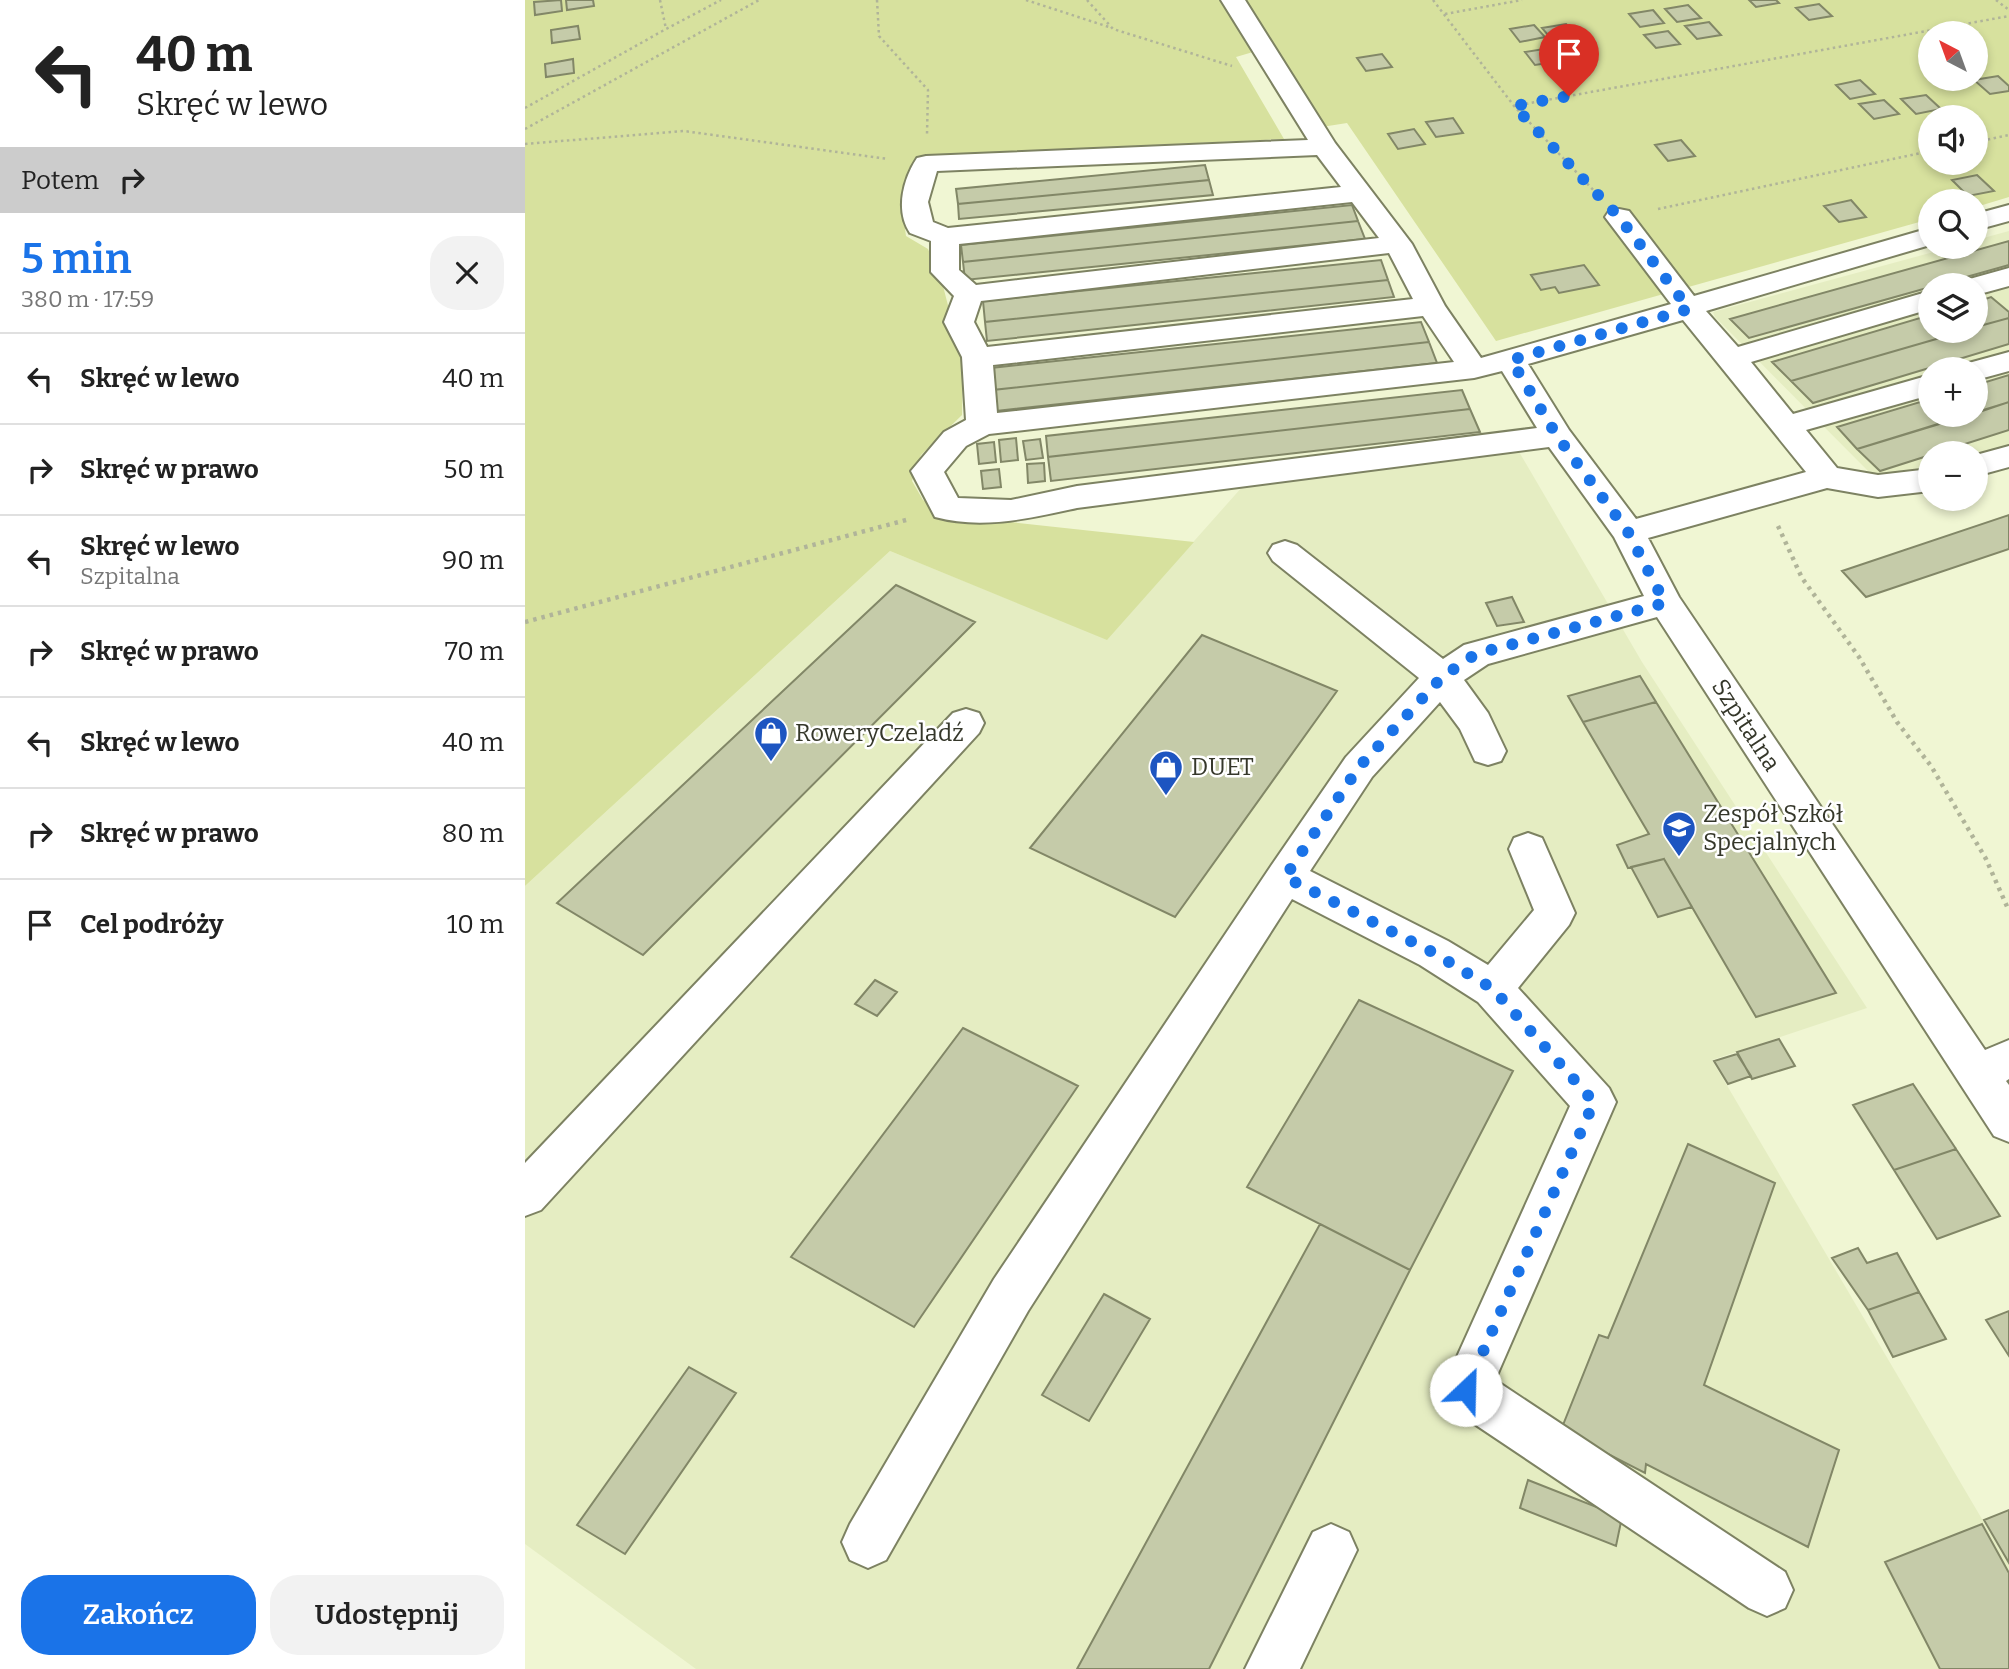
<!DOCTYPE html>
<html lang="pl">
<meta charset="utf-8">
<style>
:root{--surface:#fff;--page:#f2f2f2;--text:#222;--muted:#767676;--line:#e0e0e0;--accent:#1a73e8}
body{margin:0;font-family:Bitter,serif;background:var(--page);color:var(--text);height:100vh;display:flex;flex-direction:column;font-size:26px;white-space:nowrap}
*{box-sizing:border-box;margin:0}
p{font-size:23px;color:var(--muted)}
.icon{flex:none;width:38px;height:38px;fill:none;stroke:currentColor;stroke-width:2;stroke-linecap:round;stroke-linejoin:round}
.map{position:relative;flex:1;overflow:hidden}
.panel{display:flex;flex-direction:column;background:var(--surface);width:525px}
.panel>*{flex:none}
.banner{background:#fff;color:var(--text);overflow:hidden}
.needle{width:46px;rotate:319deg}
.fabs{position:absolute;left:1393px;top:21px;display:grid;gap:14px}
.fabs a{display:grid;place-items:center;width:70px;height:70px;border-radius:50%;background:var(--surface);box-shadow:0 4px 10px #0003;font-size:35px}
.pin{position:absolute;display:grid;place-items:center;width:60px;height:60px;color:#fff;margin:-72px -30px;border-radius:50% 50% 50% 0;rotate:-45deg;box-shadow:0 0 7px #0007}
.pin .icon{rotate:45deg}
.me{position:absolute;width:77px;margin:-38px;rotate:24deg;stroke-linejoin:round;filter:drop-shadow(0 0 5px #0008)}
.turn{display:flex;align-items:center;gap:24px;height:147px;padding:0 21px;font-size:32px}
.turn .icon{width:91px;height:91px;stroke-width:2.5}
.turn b{display:block;font-size:49px;line-height:60px}
.then{display:flex;align-items:center;height:66px;padding:0 21px;background:#0003;gap:14px;font-size:26px}
.round{display:grid;place-items:center;flex:none;width:74px;height:74px;border-radius:28px;background:var(--page)}
.overview{display:flex;align-items:center;justify-content:space-between;height:119px;padding:0 21px}
h1{font-size:42px;font-weight:600;line-height:52px;color:var(--accent)}
.cta{display:flex;gap:14px;margin-top:auto;padding:14px 21px}
.cta a{flex:1;height:80px;border-radius:28px;background:var(--accent);color:#fff;font-size:28px;font-weight:600;line-height:80px;text-align:center}
.cta a+a{background:var(--page);color:var(--text)}
ul{padding:0;list-style:none}
li{display:flex;align-items:center;gap:21px;height:91px;padding:0 21px;border-top:2px solid var(--line)}
li div{flex:1}
li b{display:block;font-size:26px}
li em{font-style:normal}
main{display:flex;flex:1;min-height:0}
.map>svg:first-child{display:block}
.built{fill:#e5edc2;fill-rule:evenodd}
.green{fill:#d7e19e;fill-rule:evenodd}
.building{fill:#c5cba9;stroke:#828767;stroke-width:2}
.lines{fill:none;stroke-linecap:round;stroke-linejoin:round}
.minor-casing{stroke:#7d8262;stroke-width:4}
.path-far1{stroke:#b0b499;stroke-width:2.5;stroke-dasharray:2.5 3.5;stroke-linecap:butt}
.path{stroke:#b0b499;stroke-width:4.5;stroke-dasharray:3.5 5;stroke-linecap:butt}
.minor{fill:#fff;fill-rule:evenodd}
.route{stroke:#1a73e8;stroke-width:12;stroke-dasharray:0 21.6}
.labels{text-anchor:middle;stroke-width:5;stroke-linejoin:round;paint-order:stroke}
.street-label{font-size:24px;fill:#35372a;stroke:#fff}
.poi-label{font-size:24px;fill:#35372a;stroke:#fff;text-anchor:start}
</style>
<main>
<section class="panel">
<div class="banner">
<div class="turn"><svg class="icon" aria-label="left" viewBox="0 0 24 24"><path d="M17 20v-9H6M10 6l-5 5 5 5"/></svg><div><b>40 m</b>Skręć w lewo</div></div>
<div class="then">Potem<svg class="icon" aria-label="right" viewBox="0 0 24 24"><path d="M7 20v-9h11M14 6l5 5-5 5"/></svg></div>
</div>
<div class="overview"><div><h1>5 min</h1><p>380 m · 17:59</p></div><a class="round"><svg class="icon" aria-label="close" viewBox="0 0 24 24"><path d="M6 6l12 12M18 6L6 18"/></svg></a></div>
<ul>
<li><svg class="icon" aria-label="left" viewBox="0 0 24 24"><path d="M17 20v-9H6M10 6l-5 5 5 5"/></svg><div><b>Skręć w lewo</b></div><em>40 m</em></li>
<li><svg class="icon" aria-label="right" viewBox="0 0 24 24"><path d="M7 20v-9h11M14 6l5 5-5 5"/></svg><div><b>Skręć w prawo</b></div><em>50 m</em></li>
<li><svg class="icon" aria-label="left" viewBox="0 0 24 24"><path d="M17 20v-9H6M10 6l-5 5 5 5"/></svg><div><b>Skręć w lewo</b><p>Szpitalna</p></div><em>90 m</em></li>
<li><svg class="icon" aria-label="right" viewBox="0 0 24 24"><path d="M7 20v-9h11M14 6l5 5-5 5"/></svg><div><b>Skręć w prawo</b></div><em>70 m</em></li>
<li><svg class="icon" aria-label="left" viewBox="0 0 24 24"><path d="M17 20v-9H6M10 6l-5 5 5 5"/></svg><div><b>Skręć w lewo</b></div><em>40 m</em></li>
<li><svg class="icon" aria-label="right" viewBox="0 0 24 24"><path d="M7 20v-9h11M14 6l5 5-5 5"/></svg><div><b>Skręć w prawo</b></div><em>80 m</em></li>
<li><svg class="icon" aria-label="arrive" viewBox="0 0 24 24"><path d="M6 21V4h12l-3 4 3 4H6"/></svg><div><b>Cel podróży</b></div><em>10 m</em></li>
</ul>
<div class="cta"><a>Zakończ</a><a>Udostępnij</a></div>
</section>
<div class="map">
<svg width="1484" height="1669" viewBox="0 0 1484 1669">
<rect width="100%" height="100%" fill="#f0f6d3"/>
<path class="built" d="M 1484,231 L 1484,448 L 1451,455 L 1405,453 L 1405,468 L 1362,479 L 1345,473 L 1190,317 L 1188,312 L 1427,247 L 1451,247 L 1451,240 ZM 1405,285 L 1451,285 L 1451,331 L 1405,331 ZM 1405,369 L 1451,369 L 1451,415 L 1405,415 Z
M 993,450 L 1117,662 L 1342,1008 L 1187,1060 L 1484,1565 L 1484,1669 L 171,1669 L 0,1544 L 0,886 L 365,551 L 582,639 L 726,477 Z"/>
<path class="green" d="M 0,0 L 696,0 L 728,52 L 711,57 L 759,139 L 391,156 L 376,200 L 381,236 L 403,249 L 417,282 L 438,364 L 437,415 L 396,455 L 387,481 L 398,500 L 430,516 L 669,542 L 582,640 L 365,551 L 0,886 Z
M 708,0 L 1484,0 L 1484,197 L 1451,207 L 1451,201 L 1405,201 L 1405,219 L 971,341 L 822,123 L 784,129 ZM 1405,33 L 1451,33 L 1451,79 L 1405,79 ZM 1405,117 L 1451,117 L 1451,163 L 1405,163 Z"/>
<path class="building" d="M 36,0 L 37,11 L 10,15 L 9,2 Z
M 41,0 L 68,0 L 69,6 L 42,10 Z
M 1224,0 L 1251,0 L 1254,3 L 1231,7 Z
M 1294,4 L 1307,16 L 1284,20 L 1271,8 Z
M 1163,5 L 1176,18 L 1152,22 L 1140,9 Z
M 1128,10 L 1139,23 L 1115,27 L 1104,14 Z
M 1184,22 L 1196,35 L 1172,39 L 1160,26 Z
M 1041,24 L 1052,36 L 1028,41 L 1017,28 Z
M 1009,25 L 1020,37 L 995,42 L 985,29 Z
M 53,26 L 55,39 L 27,43 L 26,30 Z
M 1143,31 L 1155,44 L 1131,48 L 1119,35 Z
M 1058,43 L 1069,56 L 1044,60 L 1033,47 Z
M 1025,48 L 1036,61 L 1010,65 L 1000,52 Z
M 857,54 L 867,67 L 841,71 L 832,58 Z
M 48,59 L 49,73 L 21,77 L 20,64 Z
M 1473,76 L 1484,86 L 1484,91 L 1465,94 L 1449,80 Z
M 1335,80 L 1350,94 L 1325,99 L 1311,85 Z
M 1401,95 L 1416,109 L 1391,114 L 1376,99 Z
M 1359,100 L 1374,114 L 1349,119 L 1334,104 Z
M 928,118 L 938,133 L 911,137 L 901,122 Z
M 889,129 L 900,144 L 873,149 L 863,134 Z
M 1156,140 L 1170,156 L 1143,161 L 1130,145 Z
M 680,165 L 684,180 L 433,204 L 431,189 Z
M 1452,175 L 1469,191 L 1443,196 L 1427,180 Z
M 684,180 L 688,195 L 434,219 L 433,204 Z
M 1326,200 L 1341,217 L 1314,222 L 1299,206 Z
M 827,205 L 833,221 L 438,262 L 436,245 Z
M 833,221 L 840,239 L 440,280 L 438,262 Z
M 1484,241 L 1484,265 L 1224,338 L 1205,319 Z
M 856,260 L 863,280 L 460,322 L 458,301 Z
M 1059,265 L 1074,285 L 1034,293 L 1030,287 L 1016,290 L 1006,275 Z
M 863,280 L 869,297 L 462,341 L 460,322 Z
M 1466,297 L 1484,312 L 1484,318 L 1451,327 L 1451,302 Z
M 1405,315 L 1405,331 L 1439,331 L 1266,381 L 1247,362 Z
M 1484,318 L 1484,344 L 1288,403 L 1266,381 L 1439,331 L 1451,331 L 1451,327 Z
M 896,322 L 904,342 L 468,390 L 466,368 Z
M 904,342 L 912,363 L 471,411 L 468,390 Z
M 1484,375 L 1484,402 L 1451,413 L 1451,385 Z
M 937,390 L 945,409 L 523,457 L 521,436 Z
M 1405,399 L 1405,415 L 1444,415 L 1332,449 L 1312,427 Z
M 1484,402 L 1484,430 L 1355,471 L 1332,449 Z
M 945,409 L 955,432 L 526,481 L 523,457 Z
M 491,438 L 493,460 L 476,462 L 474,440 Z
M 515,439 L 518,458 L 501,460 L 498,441 Z
M 469,442 L 471,462 L 454,464 L 452,444 Z
M 519,463 L 520,481 L 503,483 L 502,464 Z
M 474,469 L 476,487 L 458,489 L 456,471 Z
M 1484,515 L 1484,549 L 1341,597 L 1317,571 Z
M 371,585 L 450,622 L 118,955 L 32,903 Z
M 987,597 L 999,622 L 972,626 L 961,603 Z
M 677,635 L 812,691 L 650,917 L 505,848 Z
M 1115,676 L 1131,702 L 1058,722 L 1043,696 Z
M 1131,702 L 1311,993 L 1231,1017 L 1139,859 L 1103,868 L 1092,845 L 1124,834 L 1058,722 Z
M 1139,859 L 1167,907 L 1133,917 L 1106,867 Z
M 350,980 L 372,992 L 352,1016 L 330,1004 Z
M 834,1000 L 988,1071 L 885,1270 L 722,1187 Z
M 438,1028 L 553,1086 L 389,1327 L 266,1257 Z
M 1254,1039 L 1270,1066 L 1227,1079 L 1212,1052 Z
M 1212,1054 L 1226,1076 L 1203,1084 L 1189,1061 Z
M 1388,1084 L 1431,1149 L 1369,1170 L 1328,1105 Z
M 1163,1144 L 1250,1183 L 1179,1385 L 1314,1450 L 1283,1547 L 1121,1464 L 1120,1473 L 1036,1430 L 1074,1335 L 1083,1338 Z
M 1431,1149 L 1475,1216 L 1412,1239 L 1369,1170 Z
M 795,1224 L 885,1270 L 684,1669 L 552,1669 Z
M 1333,1248 L 1342,1263 L 1372,1253 L 1394,1292 L 1343,1310 L 1307,1258 Z
M 1394,1292 L 1421,1339 L 1368,1357 L 1343,1310 Z
M 579,1294 L 625,1319 L 564,1421 L 517,1395 Z
M 1484,1311 L 1484,1356 L 1461,1320 Z
M 164,1367 L 211,1393 L 100,1554 L 52,1525 Z
M 1003,1480 L 1097,1517 L 1091,1546 L 995,1508 Z
M 1484,1510 L 1484,1563 L 1459,1520 Z
M 1457,1524 L 1484,1573 L 1484,1669 L 1415,1669 L 1360,1562 Z"/>
<g class="lines">
<g class="minor-casing">
<path id="minor" d="M 696,0 L 720,0 L 810,143 L 887,244 L 920,306 L 956,358 L 1146,304 L 1080,217 L 1084,211 L 1094,209 L 1104,211 L 1169,296 L 1405,228 L 1405,245 L 1181,311 L 1213,347 L 1405,291 L 1405,309 L 1226,362 L 1268,414 L 1405,375 L 1405,395 L 1281,430 L 1312,468 L 1353,475 L 1405,469 L 1405,491 L 1353,497 L 1302,488 L 1123,538 L 1154,597 L 1460,1050 L 1484,1040 L 1484,1079 L 1481,1081 L 1484,1085 L 1484,1142 L 1469,1136 L 1132,617 L 963,664 L 939,680 L 963,713 L 981,751 L 976,761 L 963,765 L 950,761 L 935,729 L 915,702 L 847,777 L 785,871 L 923,941 L 963,965 L 1009,910 L 984,849 L 989,838 L 1003,833 L 1017,838 L 1050,913 L 1044,925 L 993,988 L 1084,1088 L 1091,1102 L 970,1380 L 1260,1572 L 1268,1590 L 1260,1608 L 1242,1616 L 1224,1608 L 924,1407 L 917,1390 L 1045,1106 L 953,1002 L 895,965 L 767,899 L 503,1311 L 361,1560 L 343,1568 L 325,1560 L 317,1542 L 325,1524 L 469,1279 L 746,866 L 821,757 L 894,678 L 748,561 L 743,553 L 748,545 L 760,541 L 772,545 L 918,659 L 939,645 L 1119,596 L 1089,537 L 1024,447 L 552,508 C 506,518 457,530 410,517 L 386,471 L 419,432 L 441,420 L 437,357 L 419,322 L 429,296 L 406,272 L 406,241 L 385,233 C 370,211 378,179 392,158 L 401,156 L 783,140 ZM 792,155 L 816,187 L 423,228 L 408,222 L 403,202 L 412,171 ZM 827,202 L 854,238 L 451,285 L 434,270 L 434,244 ZM 864,253 L 888,299 L 462,347 L 449,322 L 456,301 ZM 898,316 L 929,362 L 472,413 L 468,365 ZM 1158,320 L 1281,472 L 1111,519 L 1044,430 L 1003,364 ZM 977,371 L 1012,428 L 552,486 L 486,500 L 433,498 L 419,472 L 441,446 L 464,434 L 949,378 Z
M 1484,205 L 1484,221 L 1451,230 L 1451,214 Z
M 1484,268 L 1484,286 L 1451,295 L 1451,285 L 1437,285 L 1441,280 Z
M 1484,352 L 1484,371 L 1451,380 L 1451,369 L 1437,369 L 1440,364 Z
M 1484,446 L 1484,467 L 1451,476 L 1451,455 Z
M 441,709 L 454,713 L 459,723 L 454,733 L 16,1210 L 0,1216 L 0,1163 L 428,713 Z
M 806,1524 L 824,1532 L 832,1550 L 775,1669 L 720,1669 L 788,1532 Z"/>
</g>
<path class="path-far1" d="M 135,0 L 141,29 L 196,0
M 352,0 L 354,36 L 403,90 L 402,134
M 501,0 L 587,28
M 562,0 L 588,29 L 707,66
M 908,0 L 989,106 L 1072,194
M 1471,0 L 1484,10
M 920,14 L 997,0
M 989,106 L 1484,16
M 0,108 L 141,29
M 0,129 L 234,0
M 1451,142 L 1484,135
M 0,144 L 159,131 L 363,159
M 1133,209 L 1405,151"/>
<path class="path" d="M 1253,526 L 1277,578 L 1334,657 L 1372,722 L 1406,766 L 1461,859 L 1484,911
M 0,622 L 385,519"/>
<use href="#minor" class="minor"/>
</g>
<g class="lines">
<path class="route" d="M 941,1390 L 1069,1102 L 968,989 L 909,953 L 760,877 L 834,767 L 917,677 L 951,654 L 1140,603 L 1103,532 L 1032,436 L 986,360 L 1164,309 L 1094,217 L 989,106 L 1044,96"/>
</g>
<defs>
<g id="shop-pin" transform="scale(1.75)"><path d="M0 17L-7.5 6A9.5 9.5 0 1 1 7.5 6Z" fill="#1d55c1" stroke="#fff"/><path d="M-5-2.5h2.3a2.7 3.5 0 0 1 5.4 0H5L5.5 6h-11ZM-1.5-2.5h3a1.5 2.3 0 0 0-3 0Z" fill="#fff"/></g>
<g id="school-pin" transform="scale(1.75)"><path d="M0 17L-7.5 6A9.5 9.5 0 1 1 7.5 6Z" fill="#1d55c1" stroke="#fff"/><path d="M0-5L7-2L0 1L-7-2ZM-4 1L0 2.5L4 1V4Q0 6-4 4Z" fill="#fff"/></g>
</defs>
<g fill-rule="evenodd">
<use href="#shop-pin" x="246" y="733"/>
<use href="#shop-pin" x="641" y="767"/>
<use href="#school-pin" x="1154" y="828"/>
</g>
<g class="labels">
<g class="street-label">
<text transform="translate(1221 725) rotate(57)" y="8">Szpitalna</text>
</g>
<g class="poi-label">
<text x="270" y="741">RoweryCzeladź</text>
<text x="666" y="775">DUET</text>
<text x="1178" y="822">Zespół Szkół<tspan x="1178" dy="28">Specjalnych</tspan></text>
</g>
</g>
</svg>
<div class="fabs">
<a><svg class="needle" viewBox="-14 -14 28 28"><path d="M0-13l5 13h-10z" fill="#e53935"/><path d="M0 13l5-13h-10z" fill="#767676"/></svg></a>
<a><svg class="icon" aria-label="sound" viewBox="0 0 24 24"><path d="M4 9h4l5-4v14l-5-4H4zM17 9q2 3 0 6"/></svg></a>
<a><svg class="icon" aria-label="search" viewBox="0 0 24 24"><circle cx="10" cy="10" r="6"/><path d="M15 15l6 6"/></svg></a>
<a><svg class="icon" aria-label="layers" viewBox="0 0 24 24"><path d="M12 4l9 5-9 5-9-5zM3 14l9 5 9-5"/></svg></a>
<a>+</a>
<a>−</a>
</div>
<div class="pin" style="left:1044px;top:96px;background:#d93025"><svg class="icon" aria-label="arrive" viewBox="0 0 24 24"><path d="M6 21V4h12l-3 4 3 4H6"/></svg></div>
<svg class="me" style="left:941px;top:1390px" viewBox="-20 -20 40 40"><circle r="19" fill="#fff"/><path d="M0-13L10 11 0 6-10 11z" fill="#1a73e8"/></svg>
</div>
</main>
